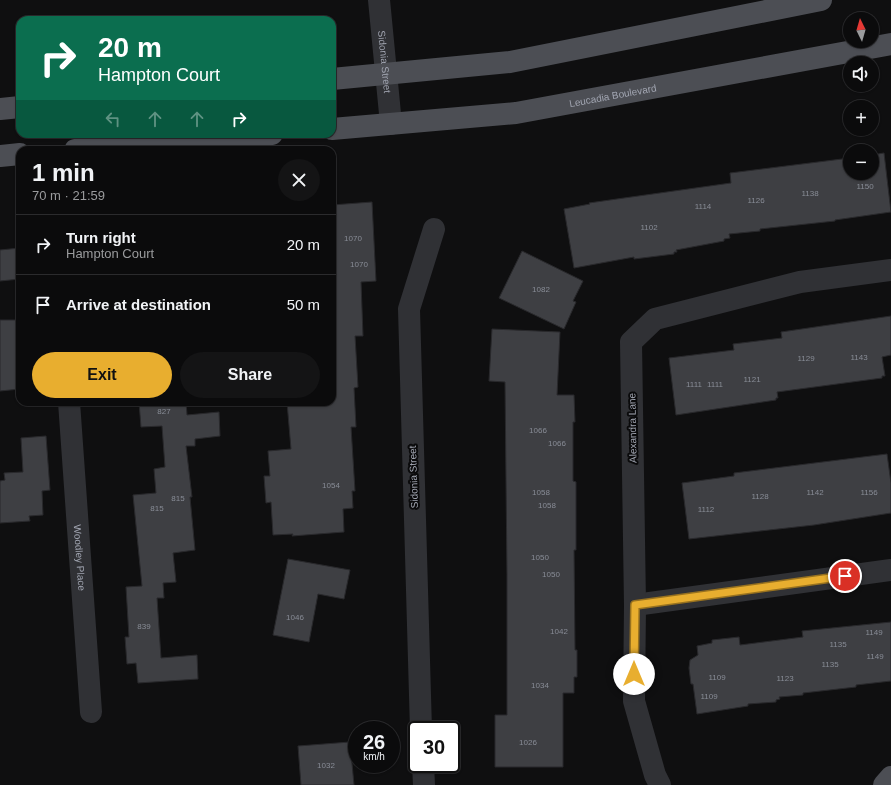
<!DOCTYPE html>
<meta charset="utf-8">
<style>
:root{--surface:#0b0b0c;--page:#141415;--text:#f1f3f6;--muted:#9a9b9d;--line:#2b2b2d;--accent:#e8ae2f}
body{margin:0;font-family:Helvetica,sans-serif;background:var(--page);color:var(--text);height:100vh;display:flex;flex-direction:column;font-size:15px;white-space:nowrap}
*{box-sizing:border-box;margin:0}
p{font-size:13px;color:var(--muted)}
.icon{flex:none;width:22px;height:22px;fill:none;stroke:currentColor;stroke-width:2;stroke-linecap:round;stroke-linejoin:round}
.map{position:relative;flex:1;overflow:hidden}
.sheet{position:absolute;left:16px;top:146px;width:320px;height:260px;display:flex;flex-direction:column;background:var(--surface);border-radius:12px;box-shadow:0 1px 3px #0004,0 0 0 1px var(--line)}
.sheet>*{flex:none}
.banner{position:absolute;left:16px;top:16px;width:320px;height:122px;border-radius:12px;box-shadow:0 1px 3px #0004,0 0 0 1px var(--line);background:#0b6e4f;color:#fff;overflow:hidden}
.needle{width:26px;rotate:355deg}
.buttons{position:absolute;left:843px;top:12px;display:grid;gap:8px}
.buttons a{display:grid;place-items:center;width:36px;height:36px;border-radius:50%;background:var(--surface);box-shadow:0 1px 3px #0004,0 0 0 1px var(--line);font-size:20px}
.speed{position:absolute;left:348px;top:721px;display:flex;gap:8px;font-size:20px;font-weight:700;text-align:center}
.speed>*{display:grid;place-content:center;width:52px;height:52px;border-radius:50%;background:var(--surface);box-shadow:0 1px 3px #0004,0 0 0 1px var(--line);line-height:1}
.speed small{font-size:10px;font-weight:400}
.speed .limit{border:2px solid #111;border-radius:6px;background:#fff;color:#111}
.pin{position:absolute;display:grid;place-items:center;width:34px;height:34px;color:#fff;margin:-17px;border:2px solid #fff;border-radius:50%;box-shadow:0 1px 4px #0007}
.me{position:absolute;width:44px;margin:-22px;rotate:0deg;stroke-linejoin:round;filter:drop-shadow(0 0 3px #0008)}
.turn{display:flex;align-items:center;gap:14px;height:84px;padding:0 16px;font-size:18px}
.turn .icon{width:52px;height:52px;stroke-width:2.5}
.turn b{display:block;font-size:28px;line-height:34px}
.lanes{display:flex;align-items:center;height:38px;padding:0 16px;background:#0003;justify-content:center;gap:20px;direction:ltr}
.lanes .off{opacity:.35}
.round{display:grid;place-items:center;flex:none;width:42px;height:42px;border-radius:21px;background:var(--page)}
.headline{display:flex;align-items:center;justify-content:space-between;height:68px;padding:0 16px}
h1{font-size:24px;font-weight:800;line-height:30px}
.cta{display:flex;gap:8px;margin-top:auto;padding:8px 16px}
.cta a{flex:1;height:46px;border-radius:24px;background:var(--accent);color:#111;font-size:16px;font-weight:800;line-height:46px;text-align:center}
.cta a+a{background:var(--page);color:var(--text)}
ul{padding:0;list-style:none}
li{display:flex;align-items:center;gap:12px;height:60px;padding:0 16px;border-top:1px solid var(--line)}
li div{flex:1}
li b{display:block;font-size:15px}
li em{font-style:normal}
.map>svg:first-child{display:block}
.building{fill:#3e3f43;stroke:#29292c}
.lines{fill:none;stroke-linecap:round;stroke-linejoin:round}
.minor{stroke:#303135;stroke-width:22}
.major{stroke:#4c4e54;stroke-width:22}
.route-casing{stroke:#97711f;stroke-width:10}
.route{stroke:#e8ae2f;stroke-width:7}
.labels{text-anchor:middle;stroke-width:4;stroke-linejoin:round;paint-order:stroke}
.number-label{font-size:8px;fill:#888c96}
.street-label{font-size:10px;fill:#a1a5b1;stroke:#0a0a0b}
</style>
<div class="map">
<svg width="891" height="785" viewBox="0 0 891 785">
<rect width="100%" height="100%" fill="#0f0f10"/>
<path class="building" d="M 884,153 L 891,212 L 835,220 L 835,221 L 760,229 L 760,231 L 729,234 L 730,238 L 724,239 L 724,241 L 676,250 L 677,252 L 674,252 L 674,254 L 634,259 L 634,257 L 574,268 L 564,209 L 590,204 L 589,203 L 617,199 L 731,183 L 730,173 L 850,158 L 850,173 L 872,173 L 872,155 Z
M 372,202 L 376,281 L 361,282 L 363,336 L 355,336 L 358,387 L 354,388 L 356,427 L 351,427 L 355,491 L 352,491 L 353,508 L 343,509 L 344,532 L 292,536 L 293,534 L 273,535 L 271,502 L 266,503 L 264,476 L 270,476 L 268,451 L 291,449 L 287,402 L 332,402 L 332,360 L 336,360 L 333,285 L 335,285 L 332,205 Z
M 20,248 L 20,279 L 0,281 L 0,250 Z
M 522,251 L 583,281 L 573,301 L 576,302 L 564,329 L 499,298 Z
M 891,316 L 891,355 L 882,357 L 885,376 L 882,376 L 882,378 L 777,392 L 778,398 L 776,398 L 776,400 L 676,415 L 669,358 L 734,350 L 733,344 L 782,338 L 781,332 Z
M 0,320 L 16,320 L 20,389 L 0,391 Z
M 492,329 L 560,332 L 557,395 L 574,395 L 575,422 L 573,422 L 573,481 L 576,482 L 576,550 L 574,550 L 575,650 L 577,650 L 577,677 L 574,677 L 574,693 L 563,693 L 563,767 L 495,767 L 495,715 L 507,715 L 507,575 L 505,382 L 489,381 Z
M 139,402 L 186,402 L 187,415 L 219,412 L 220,436 L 195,439 L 195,446 L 186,446 L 192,497 L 190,497 L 195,550 L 173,553 L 176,582 L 163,583 L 164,598 L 157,598 L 161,658 L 197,655 L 198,679 L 138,683 L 136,663 L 127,664 L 125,637 L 129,637 L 126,587 L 142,586 L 133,495 L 156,493 L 154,469 L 165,467 L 162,426 L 141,427 Z
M 46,436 L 50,490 L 42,491 L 43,515 L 29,516 L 30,521 L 0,523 L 0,481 L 5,480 L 4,473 L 23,472 L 21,438 Z
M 887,454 L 891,483 L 891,513 L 814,525 L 689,539 L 682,483 L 734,476 L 734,473 Z
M 288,559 L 350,570 L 344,599 L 318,594 L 309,642 L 273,635 Z
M 891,622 L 891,681 L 856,685 L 856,687 L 803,693 L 803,695 L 779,697 L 780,699 L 776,700 L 776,702 L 748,704 L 748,706 L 697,714 L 693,684 L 691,684 L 689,668 L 690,660 L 698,655 L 697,646 L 712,643 L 712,640 L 739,637 L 740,645 L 803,637 L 802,631 Z
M 350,742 L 354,785 L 301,785 L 298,746 Z"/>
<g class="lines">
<g class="minor">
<path id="s1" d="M 379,0 L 391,124"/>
<path id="s2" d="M 69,402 L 91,712"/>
<path d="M 635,605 L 891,570"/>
<path d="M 421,730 L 409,309 L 434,229"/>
<path d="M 423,764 L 424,785"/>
<path d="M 660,785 L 655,775 L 634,701 L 635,605 L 631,342 L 655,319 L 800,282 L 891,270"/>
</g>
<g class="major">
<path d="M 332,79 L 510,62 L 821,0"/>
<path d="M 0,109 L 20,107"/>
<path id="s3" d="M 332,129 L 516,113 L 891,44"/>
<path d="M 75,150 L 272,134"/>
<path d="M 0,156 L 20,154"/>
<path d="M 884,785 L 891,777"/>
</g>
</g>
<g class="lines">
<g class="route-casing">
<path id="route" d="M 634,674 L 635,605 L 845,576"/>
</g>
<use href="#route" class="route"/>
</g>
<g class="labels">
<g class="number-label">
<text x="865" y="189">1150</text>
<text x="810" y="196">1138</text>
<text x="756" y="203">1126</text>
<text x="703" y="209">1114</text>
<text x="649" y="230">1102</text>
<text x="353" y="241">1070</text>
<text x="359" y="267">1070</text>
<text x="541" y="292">1082</text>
<text x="859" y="360">1143</text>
<text x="806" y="361">1129</text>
<text x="752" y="382">1121</text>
<text x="694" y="387">1111</text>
<text x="715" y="387">1111</text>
<text x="164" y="414">827</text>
<text x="538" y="433">1066</text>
<text x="557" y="446">1066</text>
<text x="331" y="488">1054</text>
<text x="541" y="495">1058</text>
<text x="815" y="495">1142</text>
<text x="869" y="495">1156</text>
<text x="760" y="499">1128</text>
<text x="178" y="501">815</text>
<text x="547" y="508">1058</text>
<text x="157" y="511">815</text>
<text x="706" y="512">1112</text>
<text x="540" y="560">1050</text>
<text x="551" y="577">1050</text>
<text x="295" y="620">1046</text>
<text x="144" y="629">839</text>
<text x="559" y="634">1042</text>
<text x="874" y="635">1149</text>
<text x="838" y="647">1135</text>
<text x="875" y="659">1149</text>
<text x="830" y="667">1135</text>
<text x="717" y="680">1109</text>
<text x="785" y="681">1123</text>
<text x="540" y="688">1034</text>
<text x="709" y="699">1109</text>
<text x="528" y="745">1026</text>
<text x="326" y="768">1032</text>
</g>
<g class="street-label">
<text dy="4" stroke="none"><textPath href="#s1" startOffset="62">Sidonia Street</textPath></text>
<text dy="4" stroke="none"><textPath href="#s3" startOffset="283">Leucadia Boulevard</textPath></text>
<text transform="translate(632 428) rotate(-91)" y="4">Alexandra Lane</text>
<text transform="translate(413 477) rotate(-92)" y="4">Sidonia Street</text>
<text dy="4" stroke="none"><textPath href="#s2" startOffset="156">Woodley Place</textPath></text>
</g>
</g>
</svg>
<div class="buttons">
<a><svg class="needle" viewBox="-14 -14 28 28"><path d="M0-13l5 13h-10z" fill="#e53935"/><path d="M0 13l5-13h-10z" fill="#9a9b9d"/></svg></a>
<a><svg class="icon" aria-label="sound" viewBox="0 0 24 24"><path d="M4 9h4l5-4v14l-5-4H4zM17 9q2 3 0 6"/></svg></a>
<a>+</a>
<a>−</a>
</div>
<div class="speed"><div>26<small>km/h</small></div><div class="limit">30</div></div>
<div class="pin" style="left:845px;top:576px;background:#d93025"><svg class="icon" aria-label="arrive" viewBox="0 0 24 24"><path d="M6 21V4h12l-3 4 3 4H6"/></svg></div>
<svg class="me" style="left:634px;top:674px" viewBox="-20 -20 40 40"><circle r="19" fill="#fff"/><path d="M0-13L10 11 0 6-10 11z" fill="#e8ae2f"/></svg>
<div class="banner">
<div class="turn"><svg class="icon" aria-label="right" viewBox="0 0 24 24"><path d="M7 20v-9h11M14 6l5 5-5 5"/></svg><div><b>20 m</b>Hampton Court</div></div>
<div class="lanes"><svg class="icon off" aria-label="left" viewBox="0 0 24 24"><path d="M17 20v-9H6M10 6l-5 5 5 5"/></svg><svg class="icon off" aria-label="ahead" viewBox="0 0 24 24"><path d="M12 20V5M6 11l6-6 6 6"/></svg><svg class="icon off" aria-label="ahead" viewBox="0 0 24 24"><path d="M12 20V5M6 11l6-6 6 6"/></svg><svg class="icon" aria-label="right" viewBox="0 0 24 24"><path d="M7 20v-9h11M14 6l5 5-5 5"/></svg></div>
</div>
<section class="sheet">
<div class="headline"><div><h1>1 min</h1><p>70 m · 21:59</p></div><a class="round"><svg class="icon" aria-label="close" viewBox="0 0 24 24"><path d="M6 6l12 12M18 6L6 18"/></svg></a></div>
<ul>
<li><svg class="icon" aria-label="right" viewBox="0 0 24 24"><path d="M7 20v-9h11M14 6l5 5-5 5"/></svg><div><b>Turn right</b><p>Hampton Court</p></div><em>20 m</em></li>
<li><svg class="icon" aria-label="arrive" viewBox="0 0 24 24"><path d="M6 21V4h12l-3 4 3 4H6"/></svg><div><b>Arrive at destination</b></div><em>50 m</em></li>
</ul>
<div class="cta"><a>Exit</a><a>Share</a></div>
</section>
</div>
